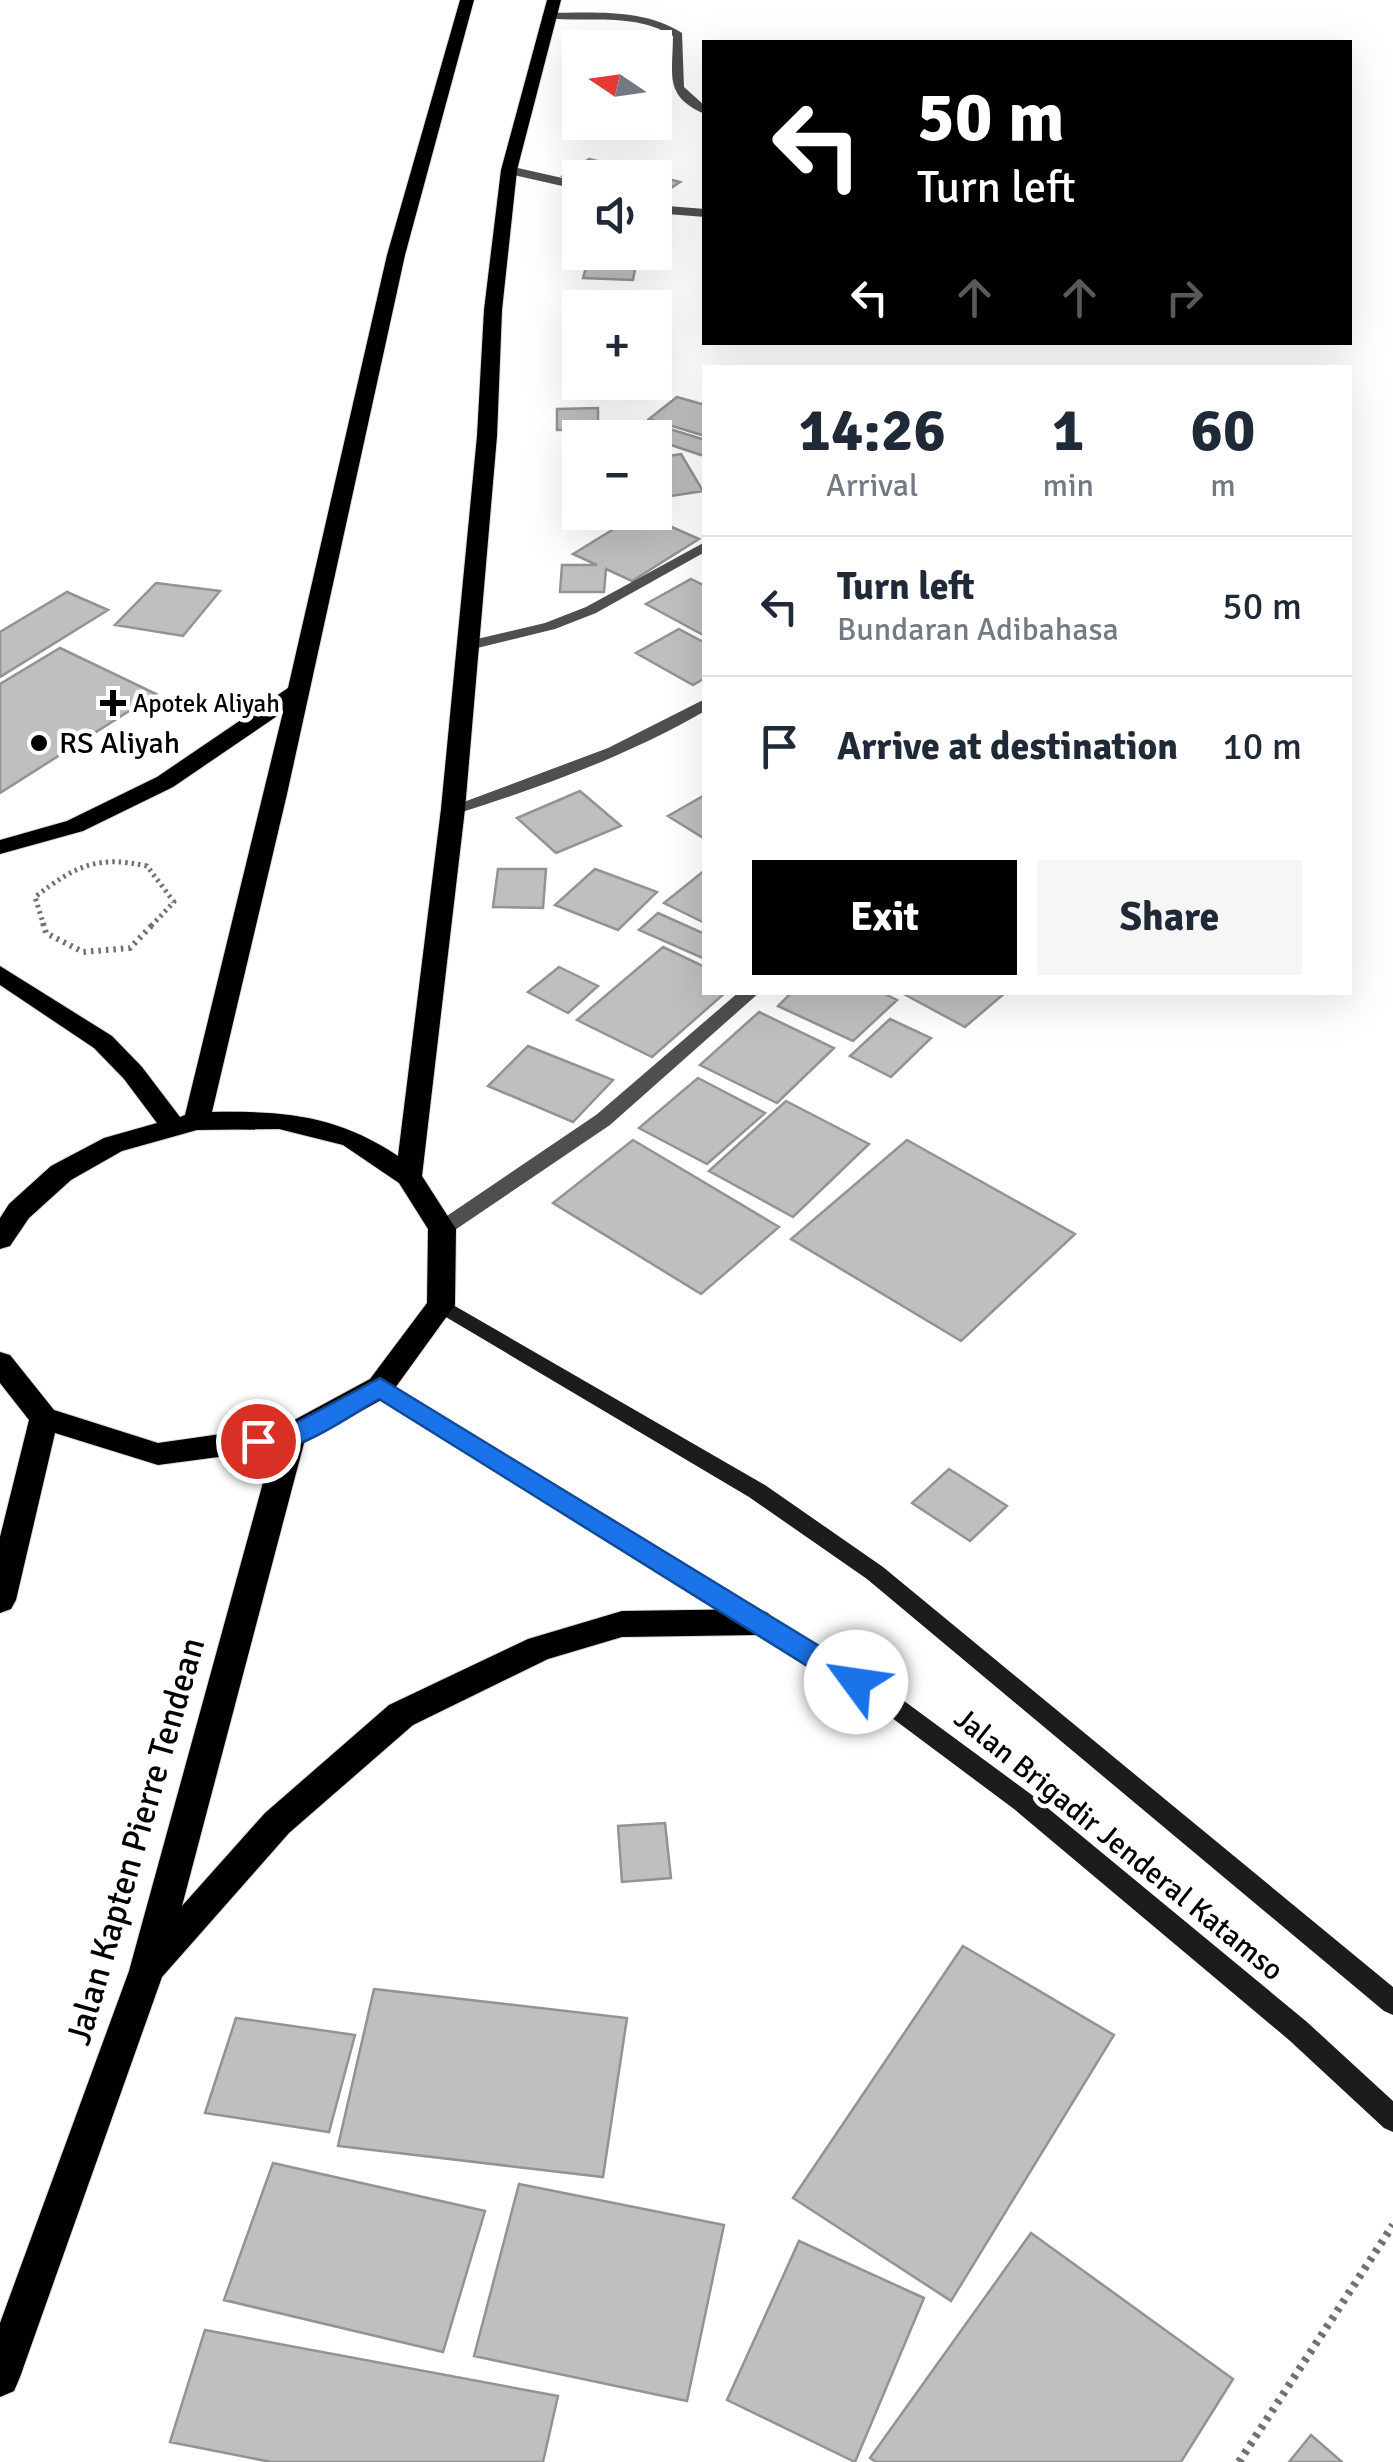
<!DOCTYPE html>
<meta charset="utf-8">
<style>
:root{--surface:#fff;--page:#f6f6f7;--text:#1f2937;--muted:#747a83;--line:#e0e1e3;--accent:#000}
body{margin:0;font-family:Signika,sans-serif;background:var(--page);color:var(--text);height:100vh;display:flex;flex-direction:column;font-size:38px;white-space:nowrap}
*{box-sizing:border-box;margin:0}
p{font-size:32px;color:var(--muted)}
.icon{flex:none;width:55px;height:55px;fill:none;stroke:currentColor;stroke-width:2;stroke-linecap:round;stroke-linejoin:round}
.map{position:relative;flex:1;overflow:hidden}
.drawer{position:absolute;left:702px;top:365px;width:650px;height:630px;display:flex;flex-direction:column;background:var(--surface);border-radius:0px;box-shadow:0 10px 40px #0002}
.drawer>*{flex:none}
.hud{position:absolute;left:702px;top:40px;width:650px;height:305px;border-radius:0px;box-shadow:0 10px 40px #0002;background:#000;color:#fff;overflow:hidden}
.needle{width:65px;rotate:283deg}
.fabs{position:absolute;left:562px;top:30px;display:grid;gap:20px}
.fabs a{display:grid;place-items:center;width:110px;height:110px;border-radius:0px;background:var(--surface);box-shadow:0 10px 40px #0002;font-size:50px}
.pin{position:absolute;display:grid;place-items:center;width:85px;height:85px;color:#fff;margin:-42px;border:5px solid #fff;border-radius:50%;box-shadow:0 2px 10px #0007}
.me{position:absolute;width:110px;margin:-55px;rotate:301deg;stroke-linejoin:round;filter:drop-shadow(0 0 8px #0008)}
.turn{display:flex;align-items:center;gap:35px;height:210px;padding:0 50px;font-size:45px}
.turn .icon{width:130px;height:130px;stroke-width:2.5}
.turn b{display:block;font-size:70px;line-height:85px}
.lanes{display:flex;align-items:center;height:95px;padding:0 50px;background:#0003;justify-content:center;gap:50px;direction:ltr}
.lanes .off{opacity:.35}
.eta{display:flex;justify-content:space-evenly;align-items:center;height:170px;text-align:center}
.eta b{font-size:60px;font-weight:800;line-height:70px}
.button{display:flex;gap:20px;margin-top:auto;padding:20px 50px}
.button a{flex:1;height:115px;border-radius:0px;background:var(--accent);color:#fff;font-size:40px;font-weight:800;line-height:115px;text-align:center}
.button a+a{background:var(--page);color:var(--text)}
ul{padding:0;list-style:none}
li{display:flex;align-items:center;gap:30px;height:140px;padding:0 50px;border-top:2px solid var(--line)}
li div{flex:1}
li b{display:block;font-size:38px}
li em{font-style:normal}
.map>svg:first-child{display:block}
.building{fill:#bfbfbf;stroke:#939393;stroke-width:2.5}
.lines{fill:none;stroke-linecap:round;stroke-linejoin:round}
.trunk-casing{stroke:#dbdbdb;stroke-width:2}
.path-far2{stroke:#717171;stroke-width:5;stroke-dasharray:2.5 4;stroke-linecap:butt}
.path-far1{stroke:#717171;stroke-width:6;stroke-dasharray:2.5 5;stroke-linecap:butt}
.path{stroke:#717171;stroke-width:8;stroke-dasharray:4 6;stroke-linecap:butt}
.service{fill:#4f4f4f;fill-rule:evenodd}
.minor{fill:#4f4f4f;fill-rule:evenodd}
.secondary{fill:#1c1c1c;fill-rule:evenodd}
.trunk{fill:#000;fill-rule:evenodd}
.route{fill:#1a73e8;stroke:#114b97;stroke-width:2.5}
.poi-dot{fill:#000;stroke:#fff;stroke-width:4}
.labels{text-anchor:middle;stroke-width:9;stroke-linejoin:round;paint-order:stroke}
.far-poi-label{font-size:25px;fill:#000;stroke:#fff;text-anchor:start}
.poi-label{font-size:30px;fill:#000;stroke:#fff;text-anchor:start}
.street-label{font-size:30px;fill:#000;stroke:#fff}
.near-street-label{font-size:35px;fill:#000;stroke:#fff}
</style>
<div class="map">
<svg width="1393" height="2462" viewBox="0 0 1393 2462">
<rect width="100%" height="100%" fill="#fff"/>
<path class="building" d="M 589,159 L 680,182 L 655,199 L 655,178 L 580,180 L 563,176 Z
M 589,257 L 637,259 L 633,280 L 583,278 Z
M 677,397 L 705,405 L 705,436 L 649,419 Z
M 598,408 L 598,429 L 557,430 L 557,409 Z
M 644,421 L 705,440 L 705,452 L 701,455 L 671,445 L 657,455 L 655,438 L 621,438 Z
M 681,454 L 703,491 L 665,497 L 655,481 L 655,458 Z
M 640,513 L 699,539 L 632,581 L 606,569 L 604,592 L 560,592 L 562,565 L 597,565 L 573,554 Z
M 691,579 L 705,586 L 705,636 L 646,604 Z
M 156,583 L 220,591 L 183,636 L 115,625 Z
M 67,592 L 108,610 L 0,677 L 0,632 Z
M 679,629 L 705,643 L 705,678 L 693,685 L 636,653 Z
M 60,648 L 156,694 L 0,793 L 0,684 Z
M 580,791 L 621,826 L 556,853 L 517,818 Z
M 705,795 L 705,839 L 668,816 Z
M 498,869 L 546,869 L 543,908 L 493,907 Z
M 595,869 L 657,892 L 618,930 L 555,905 Z
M 705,870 L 705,923 L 664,903 Z
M 658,913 L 705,934 L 705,959 L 639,930 Z
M 663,947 L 705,967 L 705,992 L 726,992 L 652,1057 L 577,1020 Z
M 559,967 L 598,986 L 568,1013 L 528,992 Z
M 792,992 L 881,992 L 897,1000 L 853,1041 L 778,1006 Z
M 900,992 L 1006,992 L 965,1027 Z
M 759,1012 L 834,1048 L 777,1103 L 700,1065 Z
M 890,1019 L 931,1038 L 891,1077 L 850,1056 Z
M 528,1046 L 613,1080 L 573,1122 L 488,1086 Z
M 698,1078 L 765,1113 L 707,1164 L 639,1128 Z
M 786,1101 L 869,1144 L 793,1217 L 709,1171 Z
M 633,1140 L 779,1227 L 701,1294 L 553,1203 Z
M 907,1140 L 1075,1234 L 961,1341 L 791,1239 Z
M 949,1469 L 1007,1506 L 970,1541 L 912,1503 Z
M 665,1823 L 671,1878 L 622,1882 L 618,1826 Z
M 963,1946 L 1114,2035 L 951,2301 L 793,2198 Z
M 374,1989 L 627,2018 L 603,2177 L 338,2146 Z
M 236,2018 L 355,2035 L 329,2132 L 205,2113 Z
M 273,2163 L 485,2211 L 443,2352 L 224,2300 Z
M 519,2184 L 724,2225 L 687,2401 L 474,2356 Z
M 1031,2233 L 1233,2379 L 1181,2462 L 876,2462 L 870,2458 Z
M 799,2241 L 924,2298 L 855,2462 L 727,2400 Z
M 205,2330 L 558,2396 L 543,2462 L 271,2462 L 170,2442 Z
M 1311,2435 L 1342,2462 L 1289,2462 Z"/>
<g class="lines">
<g class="trunk-casing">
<path id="trunk" d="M 460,0 L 474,0 L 405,255 L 287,794 L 212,1112 C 285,1111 336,1115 398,1156 L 441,809 L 477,436 L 484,310 L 501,170 L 547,0 L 561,0 L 517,170 L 502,310 L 497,436 L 465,809 L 422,1176 L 456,1229 L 455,1305 L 390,1395 L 304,1443 L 182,1906 L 265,1813 L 389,1705 L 528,1639 L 622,1611 L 757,1609 L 768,1613 L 773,1622 L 768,1631 L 757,1635 L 622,1637 L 548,1659 L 413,1725 L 289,1833 L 162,1977 L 20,2377 L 14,2391 L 0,2397 L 0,2323 L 129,1971 L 272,1450 L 158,1465 L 55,1433 L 16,1600 L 11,1609 L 0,1613 L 0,1537 L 29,1420 L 0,1383 L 0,1352 L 10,1355 L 54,1410 L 158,1443 L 285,1425 L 370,1379 L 427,1303 L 428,1229 L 399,1183 L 343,1145 L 279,1129 L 197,1130 L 122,1151 L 71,1180 L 29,1218 L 10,1246 L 0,1249 L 0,1218 L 9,1204 L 51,1166 L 104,1138 L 157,1123 L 124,1079 L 94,1048 L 0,985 L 0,966 L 112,1036 L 142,1067 L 180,1117 L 185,1115 L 283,712 L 173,787 L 83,831 L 0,854 L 0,840 L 67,821 L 157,777 L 288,688 L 387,255 Z"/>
</g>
<path class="path-far2" d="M 44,926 L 35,897 C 75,866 97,855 147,866 L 174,902 L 151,926"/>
<path class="path-far1" d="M 43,923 L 46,933 L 83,952 L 130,948 L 154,923"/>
<path class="path" d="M 1239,2462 L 1393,2225"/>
<path class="service" d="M 547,13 C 592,13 643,8 682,33 L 684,87 L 705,106 L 705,114 C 663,96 673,74 673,36 C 634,12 586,23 543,18 L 542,16 Z
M 509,166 L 580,182 L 580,190 L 505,173 L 505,167 Z
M 655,205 L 705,209 L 705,217 L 655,213 Z"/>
<path class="minor" d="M 705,542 L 705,552 L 596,613 L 555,629 L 469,650 L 461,645 L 464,642 L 545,623 L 586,607 Z
M 705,699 L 705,711 C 627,756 544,786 459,813 L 453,814 L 445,809 L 608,748 Z
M 739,992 L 760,992 L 610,1125 L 449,1234 L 435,1234 L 432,1229 L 435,1224 L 596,1115 Z"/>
<path class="secondary" d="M 441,1298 L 765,1485 L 883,1567 L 1393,1987 L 1393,2015 L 1384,2011 L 867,1579 L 749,1497 L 434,1310 L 431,1305 L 434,1300 Z
M 380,1379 L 896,1695 L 1032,1795 L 1307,2022 L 1393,2101 L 1393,2132 L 1384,2128 L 1289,2040 L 1014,1809 L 880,1709 L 373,1393 L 369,1387 L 373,1381 Z"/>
<use href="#trunk" class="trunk"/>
</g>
<path class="route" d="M 380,1378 L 865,1674 L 869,1682 L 865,1690 L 856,1693 L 846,1690 L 379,1399 C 343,1419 292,1461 249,1447 L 245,1441 L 249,1434 L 286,1428 Z"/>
<g class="poi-dot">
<path d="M108 688h10v10h10v10h-10v10h-10v-10h-10v-10h10z"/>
<circle cx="39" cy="743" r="10"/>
</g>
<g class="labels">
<g class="far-poi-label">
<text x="133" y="712">Apotek Aliyah</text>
</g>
<g class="poi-label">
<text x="59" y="753">RS Aliyah</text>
</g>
<g class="street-label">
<text transform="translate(1119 1844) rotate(39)" y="10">Jalan Brigadir Jenderal Katamso</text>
</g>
<g class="near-street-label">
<text transform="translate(135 1841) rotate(-74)" y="12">Jalan Kapten Pierre Tendean</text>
</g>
</g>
</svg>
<div class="fabs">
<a><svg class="needle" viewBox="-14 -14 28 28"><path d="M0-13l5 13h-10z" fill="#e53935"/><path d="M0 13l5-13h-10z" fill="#747a83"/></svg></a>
<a><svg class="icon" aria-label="sound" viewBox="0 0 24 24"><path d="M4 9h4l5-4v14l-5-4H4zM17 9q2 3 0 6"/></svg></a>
<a>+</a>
<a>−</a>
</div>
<div class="pin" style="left:258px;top:1441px;background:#d93025"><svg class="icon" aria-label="arrive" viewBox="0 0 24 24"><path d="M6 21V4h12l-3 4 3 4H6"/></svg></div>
<svg class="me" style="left:856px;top:1682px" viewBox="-20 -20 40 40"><circle r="19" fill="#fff"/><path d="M0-13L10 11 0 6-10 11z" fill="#1a73e8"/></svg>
<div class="hud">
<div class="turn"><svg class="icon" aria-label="left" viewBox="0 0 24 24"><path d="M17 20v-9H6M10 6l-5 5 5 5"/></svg><div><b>50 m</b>Turn left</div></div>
<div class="lanes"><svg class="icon" aria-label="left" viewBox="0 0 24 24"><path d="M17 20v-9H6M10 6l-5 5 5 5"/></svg><svg class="icon off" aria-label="ahead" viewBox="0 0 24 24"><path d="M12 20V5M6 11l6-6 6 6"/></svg><svg class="icon off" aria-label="ahead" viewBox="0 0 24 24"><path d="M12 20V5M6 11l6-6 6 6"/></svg><svg class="icon off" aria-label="right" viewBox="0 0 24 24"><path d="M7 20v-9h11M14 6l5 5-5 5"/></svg></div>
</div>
<section class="drawer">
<div class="eta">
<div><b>14:26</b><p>Arrival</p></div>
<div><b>1</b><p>min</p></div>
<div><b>60</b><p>m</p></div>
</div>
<ul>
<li><svg class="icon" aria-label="left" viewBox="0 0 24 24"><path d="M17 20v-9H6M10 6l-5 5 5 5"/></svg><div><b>Turn left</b><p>Bundaran Adibahasa</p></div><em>50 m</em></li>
<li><svg class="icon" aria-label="arrive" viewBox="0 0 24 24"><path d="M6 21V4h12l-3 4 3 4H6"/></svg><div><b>Arrive at destination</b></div><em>10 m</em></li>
</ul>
<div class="button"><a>Exit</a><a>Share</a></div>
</section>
</div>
